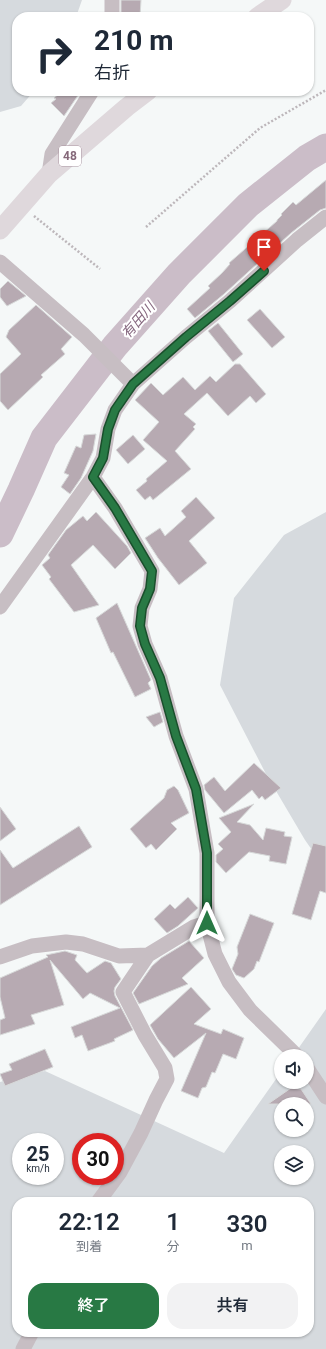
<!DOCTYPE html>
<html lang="ja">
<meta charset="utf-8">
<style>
:root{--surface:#fff;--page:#f2f2f3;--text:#1f2937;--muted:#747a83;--accent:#287944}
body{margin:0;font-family:Roboto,"Noto Sans JP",sans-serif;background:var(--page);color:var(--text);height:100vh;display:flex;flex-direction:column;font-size:15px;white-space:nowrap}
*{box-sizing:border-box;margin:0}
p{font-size:13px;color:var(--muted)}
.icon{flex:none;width:22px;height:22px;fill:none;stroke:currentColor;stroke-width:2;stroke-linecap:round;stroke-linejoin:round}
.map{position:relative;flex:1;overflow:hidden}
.details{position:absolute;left:12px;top:1197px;width:302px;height:140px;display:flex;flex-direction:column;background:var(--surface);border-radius:16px;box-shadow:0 1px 3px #0004}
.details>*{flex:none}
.guide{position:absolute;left:12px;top:12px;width:302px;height:84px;border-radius:16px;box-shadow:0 1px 3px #0004;background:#fff;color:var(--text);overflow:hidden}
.controls{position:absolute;left:274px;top:1049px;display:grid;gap:8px}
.controls a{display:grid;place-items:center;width:40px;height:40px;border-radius:50%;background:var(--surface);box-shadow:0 1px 3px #0004;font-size:20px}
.speed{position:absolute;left:12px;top:1133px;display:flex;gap:8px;font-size:20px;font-weight:700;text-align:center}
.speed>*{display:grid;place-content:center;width:52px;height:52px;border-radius:50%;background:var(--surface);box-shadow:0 1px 3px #0004;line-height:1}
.speed small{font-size:10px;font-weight:400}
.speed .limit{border:6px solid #d22;background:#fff;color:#111}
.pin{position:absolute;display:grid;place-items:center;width:34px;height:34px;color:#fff;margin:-41px -17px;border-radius:50% 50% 50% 0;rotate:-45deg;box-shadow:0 0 4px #0007}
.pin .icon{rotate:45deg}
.me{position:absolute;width:44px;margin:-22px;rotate:0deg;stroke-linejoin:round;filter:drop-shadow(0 0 3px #0008)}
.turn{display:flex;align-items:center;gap:14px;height:84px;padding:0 16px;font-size:18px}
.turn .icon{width:52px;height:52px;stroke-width:2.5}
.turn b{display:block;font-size:28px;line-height:34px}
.eta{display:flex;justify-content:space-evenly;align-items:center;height:68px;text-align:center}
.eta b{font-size:24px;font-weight:600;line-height:28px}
.action{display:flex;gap:8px;margin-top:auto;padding:8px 16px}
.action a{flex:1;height:46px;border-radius:16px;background:var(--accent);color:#fff;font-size:16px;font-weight:600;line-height:46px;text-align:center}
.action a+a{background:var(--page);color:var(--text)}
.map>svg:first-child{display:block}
.green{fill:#d6dade;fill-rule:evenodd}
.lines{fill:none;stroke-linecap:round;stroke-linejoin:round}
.river{stroke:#cbbdc8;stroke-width:27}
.building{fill:#b7aab2;stroke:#d7d9d9}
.path{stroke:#bdb7bb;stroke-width:2.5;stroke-dasharray:2 2;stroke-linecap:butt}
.minor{stroke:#c7bec3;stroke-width:15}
.major{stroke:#dfd8dc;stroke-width:19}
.route-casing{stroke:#1a4f2c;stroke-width:10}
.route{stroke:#287944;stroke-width:7}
.labels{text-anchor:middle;stroke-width:4;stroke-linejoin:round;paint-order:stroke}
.shield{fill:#fff;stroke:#aa95a1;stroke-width:1}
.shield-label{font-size:12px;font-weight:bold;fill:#856879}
.water-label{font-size:14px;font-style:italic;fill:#876980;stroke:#fff}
</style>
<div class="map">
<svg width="326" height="1349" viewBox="0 0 326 1349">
<rect width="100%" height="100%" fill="#f5f8f8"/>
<path class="green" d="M 0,0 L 82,0 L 76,17 L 17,17 L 17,91 L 34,91 L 21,106 L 0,112 Z
M 326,512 L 326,870 L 305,840 L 266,774 L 220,685 L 234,598 L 284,535 Z
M 326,1009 L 326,1349 L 0,1349 L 0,1082 L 45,1071 L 224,1153 L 281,1072 L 281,1082 L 307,1082 L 307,1056 L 293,1056 ZM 281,1104 L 307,1104 L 307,1130 L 281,1130 ZM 21,1142 L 55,1142 L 55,1176 L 21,1176 ZM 81,1142 L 115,1142 L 115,1176 L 81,1176 ZM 281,1152 L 307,1152 L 307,1178 L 281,1178 ZM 17,1202 L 309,1202 L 309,1332 L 17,1332 Z"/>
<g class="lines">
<path class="river" d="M 0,534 L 21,490 L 44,438 L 115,346 L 179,274 L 248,205 L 307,158 L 326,147"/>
</g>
<path class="building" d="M 121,0 L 141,0 L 140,17 L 121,17 Z
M 62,91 L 81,91 L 64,116 L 51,103 L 56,99 L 54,98 Z
M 326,180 L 326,208 L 320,210 L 291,233 L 224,294 L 195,318 L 187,309 L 210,288 L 208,286 L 222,273 L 230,264 L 229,263 L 277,221 L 277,220 L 282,215 L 281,214 L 293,202 L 296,205 Z
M 8,281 L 26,296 L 7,306 L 0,297 L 0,289 Z
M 36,305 L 72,337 L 61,349 L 65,354 L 41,375 L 43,377 L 8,410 L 0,401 L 0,374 L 21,354 L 6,337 L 9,330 Z
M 260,309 L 285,337 L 272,348 L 247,320 Z
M 218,323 L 243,354 L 233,362 L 208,331 Z
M 235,364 L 240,364 L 266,394 L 256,403 L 250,396 L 228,416 L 207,393 L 184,414 L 196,424 L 193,427 L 195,429 L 175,451 L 191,469 L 153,500 L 150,496 L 145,500 L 136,490 L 147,481 L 146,479 L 167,461 L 143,440 L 159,422 L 135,400 L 151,383 L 163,395 L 183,377 L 195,390 L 210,376 L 216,382 Z
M 96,434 L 93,451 L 81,478 L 70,494 L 61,487 L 69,475 L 64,473 L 76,446 L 81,448 L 84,435 Z
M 133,435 L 145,449 L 128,464 L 116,450 Z
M 196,497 L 215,518 L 189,541 L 207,563 L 179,585 L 158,558 L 145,538 L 160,528 L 165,536 L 186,517 L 181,511 Z
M 96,512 L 127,546 L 131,553 L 115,569 L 93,545 L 71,565 L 99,605 L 74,612 L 49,579 L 51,577 L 42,565 L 50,558 L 48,555 L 66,530 L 83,516 L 87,521 Z
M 117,603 L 151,680 L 148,683 L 151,689 L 135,697 L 113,652 L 111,653 L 96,618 Z
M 160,712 L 163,722 L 154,727 L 146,717 Z
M 254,763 L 281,788 L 265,800 L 262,796 L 259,799 L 252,790 L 224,813 L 205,790 L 204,785 L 214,777 L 225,791 Z
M 174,786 L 178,790 L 189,813 L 171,823 L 177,829 L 156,850 L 151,844 L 146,848 L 130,829 L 164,798 L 167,790 Z
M 254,804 L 237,822 L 250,825 L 263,840 L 266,828 L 285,832 L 284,836 L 292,837 L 286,864 L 269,861 L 270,856 L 249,852 L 226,873 L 216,862 L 216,855 L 223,849 L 218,844 L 231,832 L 219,818 Z
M 0,807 L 16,829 L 0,841 Z
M 79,826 L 92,847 L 0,905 L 0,850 L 13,868 Z
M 313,843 L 326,846 L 326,893 L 320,891 L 311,920 L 292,914 Z
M 188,897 L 198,908 L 178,926 L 167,933 L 154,919 L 170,904 L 175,909 Z
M 250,914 L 274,923 L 259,962 L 257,961 L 254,969 L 244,978 L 236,975 L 232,969 L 238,954 L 237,947 Z
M 189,941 L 204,958 L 182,978 L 188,984 L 139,1004 L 133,993 L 152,966 L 161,958 Z
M 65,951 L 77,955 L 75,960 L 87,973 L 105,961 L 111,963 L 121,979 L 115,987 L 114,991 L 115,996 L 133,1030 L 114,1039 L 115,1041 L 88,1051 L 82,1035 L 75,1038 L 71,1027 L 120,1008 L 90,993 L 83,999 L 50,960 L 64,1005 L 31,1015 L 35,1024 L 0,1035 L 0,1020 L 5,1018 L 0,997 L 0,978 L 48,957 L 46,955 Z
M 191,987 L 211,1009 L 194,1024 L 221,1034 L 223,1029 L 244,1038 L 236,1059 L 223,1054 L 215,1073 L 212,1072 L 206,1087 L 202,1088 L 198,1098 L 181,1091 L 206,1033 L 174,1058 L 158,1039 L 150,1025 Z
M 45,1049 L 53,1067 L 5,1086 L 0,1074 L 12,1070 L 9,1064 Z
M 291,1088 L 301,1089 L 311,1104 L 268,1104 Z"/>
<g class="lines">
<path class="path" d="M 34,216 L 100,269
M 146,227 L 260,128 L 326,90"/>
<path class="minor" d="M 112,0 L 112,17
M 49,174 L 52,154 L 92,91
M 0,262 L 84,335 L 133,384
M 93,477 L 115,508 L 152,571 L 150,589 L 142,608 L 140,626 L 145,644 L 160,678 L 176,736 L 196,789 L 207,853 L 207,923 L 215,954 L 229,982 L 250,1010 L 297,1056
M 0,607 L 93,477 L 103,458 L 108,429 L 115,410 L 133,384 L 186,337 L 230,301 L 297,240 L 326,217
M 0,957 L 32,946 L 66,942 L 83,944 L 119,956 L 148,955
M 307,1068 L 326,1097
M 98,1202 L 120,1172 L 141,1133 L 156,1100 L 167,1079 L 165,1068 L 145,1035 L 123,992 L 148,955 L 194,927 L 207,923
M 23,1349 L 32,1332"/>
<path class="major" d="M 257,17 L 282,0
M 0,230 L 49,174 L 127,107 L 148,91"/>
</g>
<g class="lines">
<g class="route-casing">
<path id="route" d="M 207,923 L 207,853 L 196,789 L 176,736 L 160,678 L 145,644 L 140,626 L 142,608 L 150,589 L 152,571 L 115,508 L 93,477 L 103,458 L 108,429 L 115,410 L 133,384 L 186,337 L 230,301 L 264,271"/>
</g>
<use href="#route" class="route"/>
</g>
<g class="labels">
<rect class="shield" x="59" y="146" width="22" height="20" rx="3"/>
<g class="shield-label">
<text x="70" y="160">48</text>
</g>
<g class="water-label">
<text transform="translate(138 320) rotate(-49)" y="5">有田川</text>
</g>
</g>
</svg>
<div class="controls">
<a><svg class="icon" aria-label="sound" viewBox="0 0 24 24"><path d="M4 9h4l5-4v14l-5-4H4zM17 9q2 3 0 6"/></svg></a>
<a><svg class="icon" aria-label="search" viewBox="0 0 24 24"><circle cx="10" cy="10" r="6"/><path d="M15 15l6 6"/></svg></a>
<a><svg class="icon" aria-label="layers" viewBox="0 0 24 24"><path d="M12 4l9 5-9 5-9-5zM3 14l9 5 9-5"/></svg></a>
</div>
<div class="speed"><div>25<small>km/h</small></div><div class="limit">30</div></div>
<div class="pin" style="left:264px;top:271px;background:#d93025"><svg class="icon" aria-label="arrive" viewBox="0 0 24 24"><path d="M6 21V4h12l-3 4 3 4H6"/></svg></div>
<svg class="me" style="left:207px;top:923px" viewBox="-20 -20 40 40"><path d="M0-17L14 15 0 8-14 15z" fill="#287944" stroke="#fff" stroke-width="4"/></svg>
<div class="guide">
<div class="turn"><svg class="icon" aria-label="right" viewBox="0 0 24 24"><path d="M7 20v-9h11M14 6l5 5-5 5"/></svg><div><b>210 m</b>右折</div></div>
</div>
<section class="details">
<div class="eta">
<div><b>22:12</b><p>到着</p></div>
<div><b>1</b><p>分</p></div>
<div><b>330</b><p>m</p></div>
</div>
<div class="action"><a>終了</a><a>共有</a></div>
</section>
</div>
